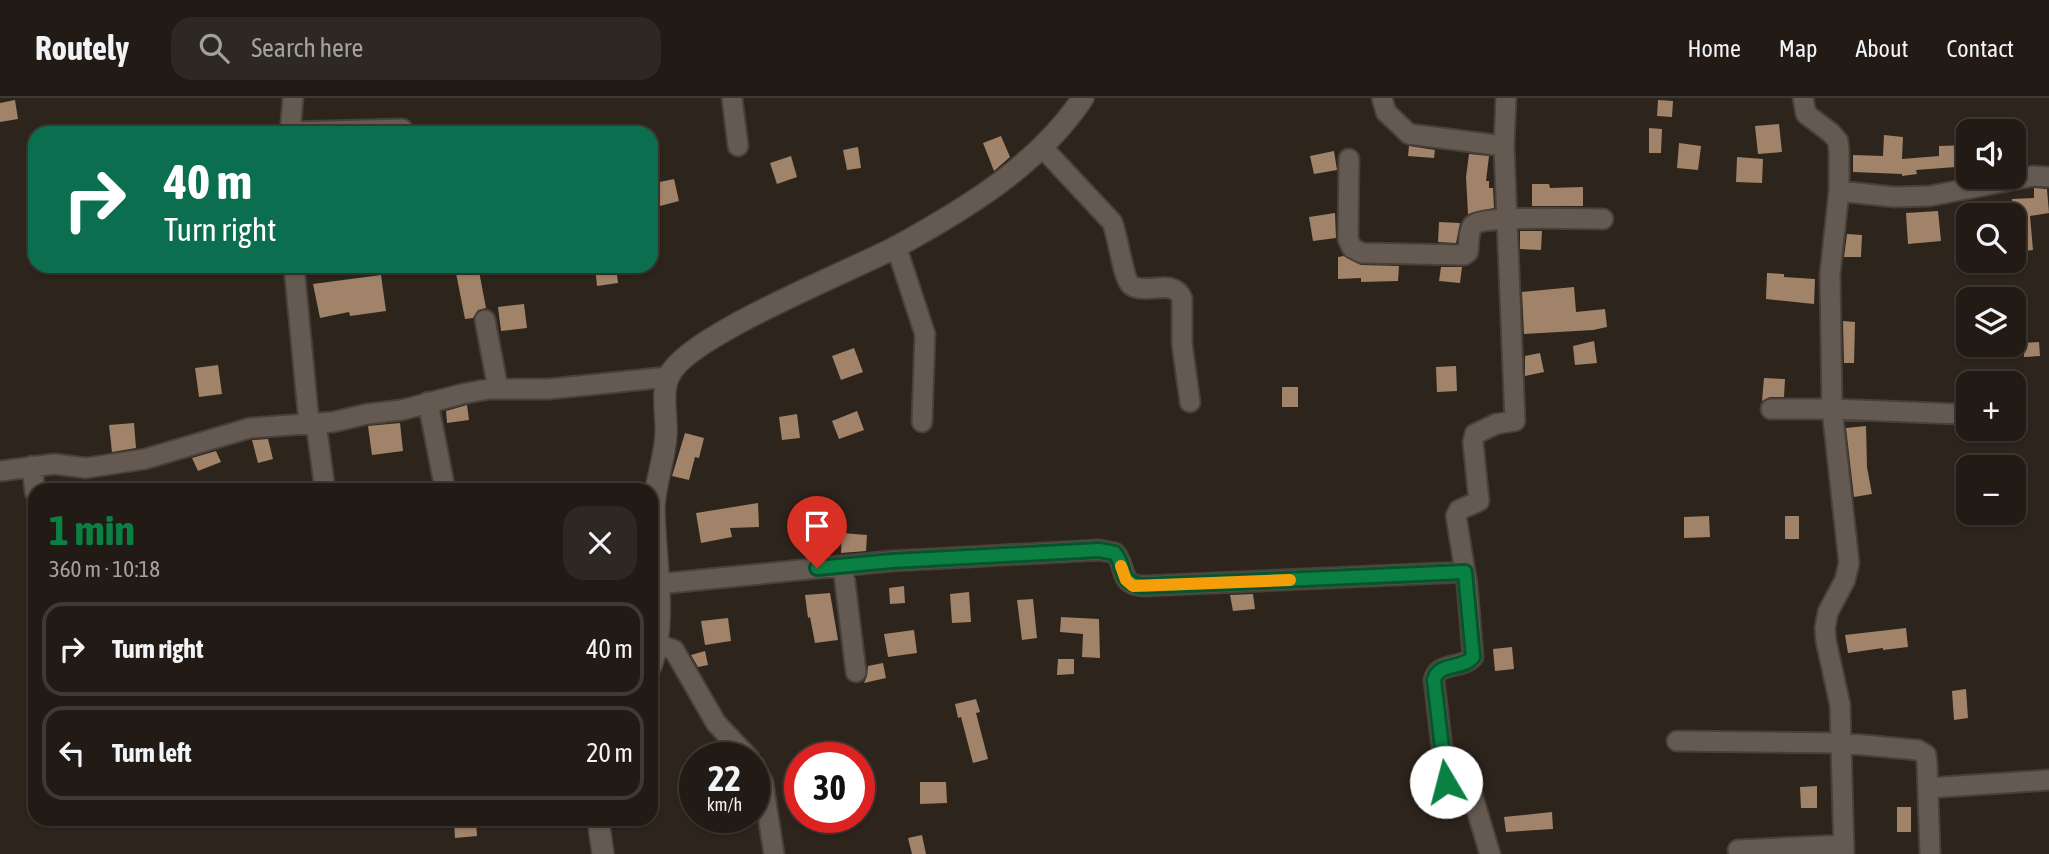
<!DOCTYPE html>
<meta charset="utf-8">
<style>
:root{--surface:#221b15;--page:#2e2822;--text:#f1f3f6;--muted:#a2a1a0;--line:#3f3934;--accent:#0b8043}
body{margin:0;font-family:"Asap Condensed",sans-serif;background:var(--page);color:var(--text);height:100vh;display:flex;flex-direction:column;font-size:26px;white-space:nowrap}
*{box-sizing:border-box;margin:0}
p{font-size:23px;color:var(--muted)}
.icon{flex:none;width:38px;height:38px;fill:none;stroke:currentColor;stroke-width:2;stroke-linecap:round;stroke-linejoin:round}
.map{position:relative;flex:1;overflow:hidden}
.details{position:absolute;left:28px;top:385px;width:630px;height:343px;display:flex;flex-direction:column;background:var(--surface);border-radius:21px;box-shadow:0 2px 5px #0004,0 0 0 2px var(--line)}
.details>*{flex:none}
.hud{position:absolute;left:28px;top:28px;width:630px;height:147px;border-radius:21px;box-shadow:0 2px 5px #0004,0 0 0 2px var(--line);background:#0b6e4f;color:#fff;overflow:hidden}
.buttons{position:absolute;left:1956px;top:21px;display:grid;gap:14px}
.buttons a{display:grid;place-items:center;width:70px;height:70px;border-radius:14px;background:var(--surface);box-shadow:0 2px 5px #0004,0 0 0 2px var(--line);font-size:35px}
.speed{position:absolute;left:679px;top:644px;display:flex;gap:14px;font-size:35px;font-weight:700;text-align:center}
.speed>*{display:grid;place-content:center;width:91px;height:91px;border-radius:50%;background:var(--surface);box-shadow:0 2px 5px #0004,0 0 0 2px var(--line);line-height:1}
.speed small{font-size:18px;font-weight:400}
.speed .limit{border:10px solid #d22;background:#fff;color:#111}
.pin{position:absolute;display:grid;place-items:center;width:60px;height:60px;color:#fff;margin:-72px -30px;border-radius:50% 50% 50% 0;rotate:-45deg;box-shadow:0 0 7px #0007}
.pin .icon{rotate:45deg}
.me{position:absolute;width:77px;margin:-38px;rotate:352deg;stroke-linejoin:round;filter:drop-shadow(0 0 5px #0008)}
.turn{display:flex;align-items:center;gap:24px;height:147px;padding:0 21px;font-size:32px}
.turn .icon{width:91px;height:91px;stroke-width:2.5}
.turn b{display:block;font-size:49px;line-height:60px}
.round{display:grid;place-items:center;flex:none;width:74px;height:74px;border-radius:21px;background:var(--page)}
.summary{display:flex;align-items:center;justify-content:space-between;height:119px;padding:0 21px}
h1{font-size:42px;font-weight:700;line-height:52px;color:var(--accent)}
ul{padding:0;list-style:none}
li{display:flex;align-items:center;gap:21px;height:94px;margin:0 14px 10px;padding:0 7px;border:4px solid var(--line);border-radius:21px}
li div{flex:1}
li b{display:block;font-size:26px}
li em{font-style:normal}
header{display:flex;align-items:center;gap:42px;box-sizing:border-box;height:98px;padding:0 35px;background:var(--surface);border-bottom:2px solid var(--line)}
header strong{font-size:33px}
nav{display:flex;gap:38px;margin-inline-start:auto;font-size:24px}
.search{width:490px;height:63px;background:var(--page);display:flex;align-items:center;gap:18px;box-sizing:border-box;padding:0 24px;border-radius:21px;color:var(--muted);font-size:26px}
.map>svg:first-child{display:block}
.building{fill:#a18369}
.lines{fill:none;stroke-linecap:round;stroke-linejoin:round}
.minor-casing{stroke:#48403a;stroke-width:23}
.tertiary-casing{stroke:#48403a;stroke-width:24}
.minor{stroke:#645a51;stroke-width:19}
.tertiary{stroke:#645a51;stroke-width:21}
.route-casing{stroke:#07532c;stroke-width:18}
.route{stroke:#0b8043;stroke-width:12}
.slow{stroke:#f59e0b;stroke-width:12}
</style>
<header>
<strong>Routely</strong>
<div class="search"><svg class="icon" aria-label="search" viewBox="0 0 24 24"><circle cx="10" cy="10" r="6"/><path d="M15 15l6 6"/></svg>Search here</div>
<nav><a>Home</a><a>Map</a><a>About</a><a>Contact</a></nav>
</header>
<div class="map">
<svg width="2049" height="756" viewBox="0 0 2049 756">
<rect width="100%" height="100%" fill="#2d241c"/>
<path class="building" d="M 15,2 L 18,21 L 0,24 L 0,5 Z
M 1658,2 L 1673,3 L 1672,19 L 1657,18 Z
M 1779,26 L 1782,54 L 1758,56 L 1755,28 Z
M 1649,30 L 1662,31 L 1661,55 L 1649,55 Z
M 1884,37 L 1903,39 L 1902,61 L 1939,58 L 1939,48 L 1969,47 L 1969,68 L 1916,72 L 1917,76 L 1902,78 L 1902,76 L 1853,74 L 1853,57 L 1883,58 Z
M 1001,38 L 1010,59 L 994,73 L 983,45 Z
M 1679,45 L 1701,48 L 1698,72 L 1677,70 Z
M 1409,48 L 1435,52 L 1434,60 L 1408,58 Z
M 858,49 L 861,70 L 847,72 L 843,52 Z
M 1334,53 L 1337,72 L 1314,76 L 1310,58 Z
M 1469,56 L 1489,58 L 1486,83 L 1489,83 L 1489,90 L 1493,90 L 1494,110 L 1468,116 L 1466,79 Z
M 791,58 L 797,79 L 777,86 L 770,65 Z
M 1737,59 L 1763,61 L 1762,85 L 1736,84 Z
M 674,81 L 679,103 L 660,108 L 655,85 Z
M 1532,86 L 1549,86 L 1550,90 L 1583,89 L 1583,108 L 1532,108 Z
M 2034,90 L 2047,91 L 2049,115 L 2030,118 L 2033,152 L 2015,154 L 2012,101 L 2034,100 Z
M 1938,113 L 1941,143 L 1908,146 L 1906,115 Z
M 1335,115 L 1336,140 L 1313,143 L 1309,119 Z
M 1439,124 L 1460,125 L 1456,145 L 1438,144 Z
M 1520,133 L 1542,133 L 1541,152 L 1520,151 Z
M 1847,136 L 1862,137 L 1861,159 L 1844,159 Z
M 1344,158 L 1361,167 L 1399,168 L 1398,183 L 1361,184 L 1361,180 L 1338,181 L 1338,159 Z
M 465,168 L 478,168 L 486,210 L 478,212 L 473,220 L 465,221 L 455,170 Z
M 595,168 L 616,168 L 618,185 L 597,188 Z
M 1441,169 L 1462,169 L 1460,185 L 1439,183 Z
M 1767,175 L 1784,176 L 1784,179 L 1815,181 L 1814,206 L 1766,201 Z
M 381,177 L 386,213 L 350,218 L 349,214 L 320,220 L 313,186 Z
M 1574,189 L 1576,214 L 1605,211 L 1607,229 L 1593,232 L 1524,236 L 1522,194 Z
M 524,206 L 527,230 L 501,233 L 498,209 Z
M 1843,223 L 1855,224 L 1854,265 L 1844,265 Z
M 1594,243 L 1597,265 L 1575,267 L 1573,248 Z
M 2039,244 L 2040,258 L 2024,259 L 2024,245 Z
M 854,250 L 863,274 L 841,282 L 832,258 Z
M 1540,255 L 1544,274 L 1525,278 L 1525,258 Z
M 218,267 L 222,296 L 199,299 L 195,270 Z
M 1456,268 L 1457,293 L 1437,294 L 1436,269 Z
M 1764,280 L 1785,281 L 1784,299 L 1770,299 L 1762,303 Z
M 1282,289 L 1298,289 L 1298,309 L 1282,309 Z
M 467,307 L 469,322 L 447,325 L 446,313 Z
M 857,313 L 864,332 L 839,341 L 832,323 Z
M 797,316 L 800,340 L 782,342 L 779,319 Z
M 134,325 L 136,350 L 112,354 L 109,327 Z
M 400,325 L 403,353 L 372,357 L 368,328 Z
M 1866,328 L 1867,369 L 1872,396 L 1854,399 L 1846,330 Z
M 685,335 L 704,340 L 699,360 L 695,359 L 689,382 L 672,378 Z
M 268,341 L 273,361 L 258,365 L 252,342 Z
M 216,353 L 221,364 L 198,373 L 192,360 Z
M 758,405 L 759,429 L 730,430 L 732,439 L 701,445 L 696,415 Z
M 1709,418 L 1710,439 L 1684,440 L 1684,419 Z
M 1785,418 L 1799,418 L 1799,441 L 1785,441 Z
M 842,435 L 867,437 L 866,453 L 841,455 Z
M 904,488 L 905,505 L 890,506 L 889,490 Z
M 969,494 L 971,524 L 952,525 L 950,496 Z
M 830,495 L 838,542 L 815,545 L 810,519 L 808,520 L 805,497 Z
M 1253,496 L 1255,511 L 1233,513 L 1230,497 Z
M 1033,501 L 1037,540 L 1022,542 L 1017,502 Z
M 1061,519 L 1099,521 L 1100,560 L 1082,559 L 1083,536 L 1060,534 Z
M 728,520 L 731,543 L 705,547 L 701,523 Z
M 1906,530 L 1908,549 L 1883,552 L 1883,550 L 1848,555 L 1845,537 Z
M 914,532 L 917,555 L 888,559 L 884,536 Z
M 1512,549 L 1514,571 L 1495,573 L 1493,551 Z
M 705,553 L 708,567 L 698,569 L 691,557 Z
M 1058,561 L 1074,561 L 1074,576 L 1057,577 Z
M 883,565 L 886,580 L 864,585 L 867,578 L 868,568 Z
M 1966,591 L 1968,620 L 1954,622 L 1952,593 Z
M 976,601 L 980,614 L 976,615 L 988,661 L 973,665 L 961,619 L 958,620 L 955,606 Z
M 920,684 L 946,684 L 947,705 L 920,706 Z
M 1817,688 L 1817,710 L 1801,710 L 1800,689 Z
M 1897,709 L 1911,709 L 1911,734 L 1897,734 Z
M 1552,714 L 1553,731 L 1506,734 L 1504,719 Z
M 454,721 L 476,721 L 477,738 L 455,740 Z
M 922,737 L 926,756 L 912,756 L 908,740 Z"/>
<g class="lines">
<g class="minor-casing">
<path id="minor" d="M 732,0 L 738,48
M 1382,0 L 1386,14 L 1409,36 L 1504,48
M 1803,0 L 1806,16 L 1831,35 L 1838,43 L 1839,54 L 1839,93 L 1830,176 L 1832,311 L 1849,465 L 1845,482 L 1828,514 L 1825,530 L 1826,543 L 1840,607 L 1844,756
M 290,34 L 402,31
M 290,35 L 293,0
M 1042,49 L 1112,124 C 1118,137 1123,181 1131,187 C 1146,198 1173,179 1182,200 L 1182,246 L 1190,304
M 1349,61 L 1348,141 L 1352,150 L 1362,155 L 1464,157 L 1468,154 C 1469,146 1468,134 1473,127 C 1481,117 1584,121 1603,121
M 1839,93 L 1894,99 L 1930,98 L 2033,78 L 2049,79
M 896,148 L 925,236 L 922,324
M 294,168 L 309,325
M 485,222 L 498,291
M 428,304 L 444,386
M 1771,311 L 1832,311 L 1960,316
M 316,325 L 325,392
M 32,368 L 35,394
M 0,373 L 54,366 L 86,370 L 145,361 L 250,330 L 333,324 L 367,316 L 402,312 L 462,296 L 489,291 L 549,291 L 668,279
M 843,468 L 856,574
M 658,486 L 892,463 L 1099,452 L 1115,455 C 1128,471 1118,487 1144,488 L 1465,474
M 656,546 L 674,552 L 716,625 L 749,660
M 1677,643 L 1841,645 L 1918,652 L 1926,657 L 1927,666 L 1930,756
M 754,667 L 763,685 L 774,756
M 1928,690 L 2049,682
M 1738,752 L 1844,747
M 1490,756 L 1472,696 L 1469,691 L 1446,684 L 1434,582 C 1437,564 1462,571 1473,559 L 1467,486 L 1456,418 L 1459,412 L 1479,403 L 1473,344 L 1475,336 L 1496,326 L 1515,323 L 1504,48 L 1506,0"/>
</g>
<g class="tertiary-casing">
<path id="tertiary" d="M 651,568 C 668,521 654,458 654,409 C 655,384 665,361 666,336 C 667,318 661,294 669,278 C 686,238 853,172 898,148 C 967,110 1038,67 1083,0
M 598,721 L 603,756"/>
</g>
<use href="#minor" class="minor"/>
<use href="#tertiary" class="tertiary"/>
</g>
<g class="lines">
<g class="route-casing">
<path id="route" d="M 817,470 L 892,463 L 1099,452 L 1115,455 C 1127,471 1118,486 1144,488 L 1465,474 L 1473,559 C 1462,572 1438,564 1434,582 L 1446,684"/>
</g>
<use href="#route" class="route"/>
<path class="slow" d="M 1121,468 L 1126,482 L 1133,488 L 1290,482"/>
</g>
</svg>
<div class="buttons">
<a><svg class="icon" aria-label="sound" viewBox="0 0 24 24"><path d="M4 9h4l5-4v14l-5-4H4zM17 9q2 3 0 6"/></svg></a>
<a><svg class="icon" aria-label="search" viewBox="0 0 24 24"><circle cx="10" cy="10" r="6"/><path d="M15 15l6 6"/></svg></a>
<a><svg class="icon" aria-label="layers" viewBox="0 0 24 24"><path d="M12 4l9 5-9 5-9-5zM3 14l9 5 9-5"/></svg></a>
<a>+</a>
<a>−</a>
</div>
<div class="speed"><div>22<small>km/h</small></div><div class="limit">30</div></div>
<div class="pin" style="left:817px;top:470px;background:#d93025"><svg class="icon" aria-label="arrive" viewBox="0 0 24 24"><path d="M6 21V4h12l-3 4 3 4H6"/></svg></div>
<svg class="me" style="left:1446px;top:684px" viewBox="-20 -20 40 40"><circle r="19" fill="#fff"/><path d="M0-13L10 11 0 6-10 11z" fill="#0b8043"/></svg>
<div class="hud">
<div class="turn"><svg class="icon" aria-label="right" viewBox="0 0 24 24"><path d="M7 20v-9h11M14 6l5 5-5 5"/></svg><div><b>40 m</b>Turn right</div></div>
</div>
<section class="details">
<div class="summary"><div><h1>1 min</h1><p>360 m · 10:18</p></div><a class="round"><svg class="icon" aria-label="close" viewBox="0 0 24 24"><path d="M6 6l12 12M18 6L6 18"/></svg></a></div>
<ul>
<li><svg class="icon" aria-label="right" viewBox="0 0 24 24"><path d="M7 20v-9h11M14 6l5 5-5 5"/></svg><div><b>Turn right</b></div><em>40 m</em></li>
<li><svg class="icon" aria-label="left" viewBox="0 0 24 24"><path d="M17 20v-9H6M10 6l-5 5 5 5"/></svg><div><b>Turn left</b></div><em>20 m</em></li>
</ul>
</section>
</div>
